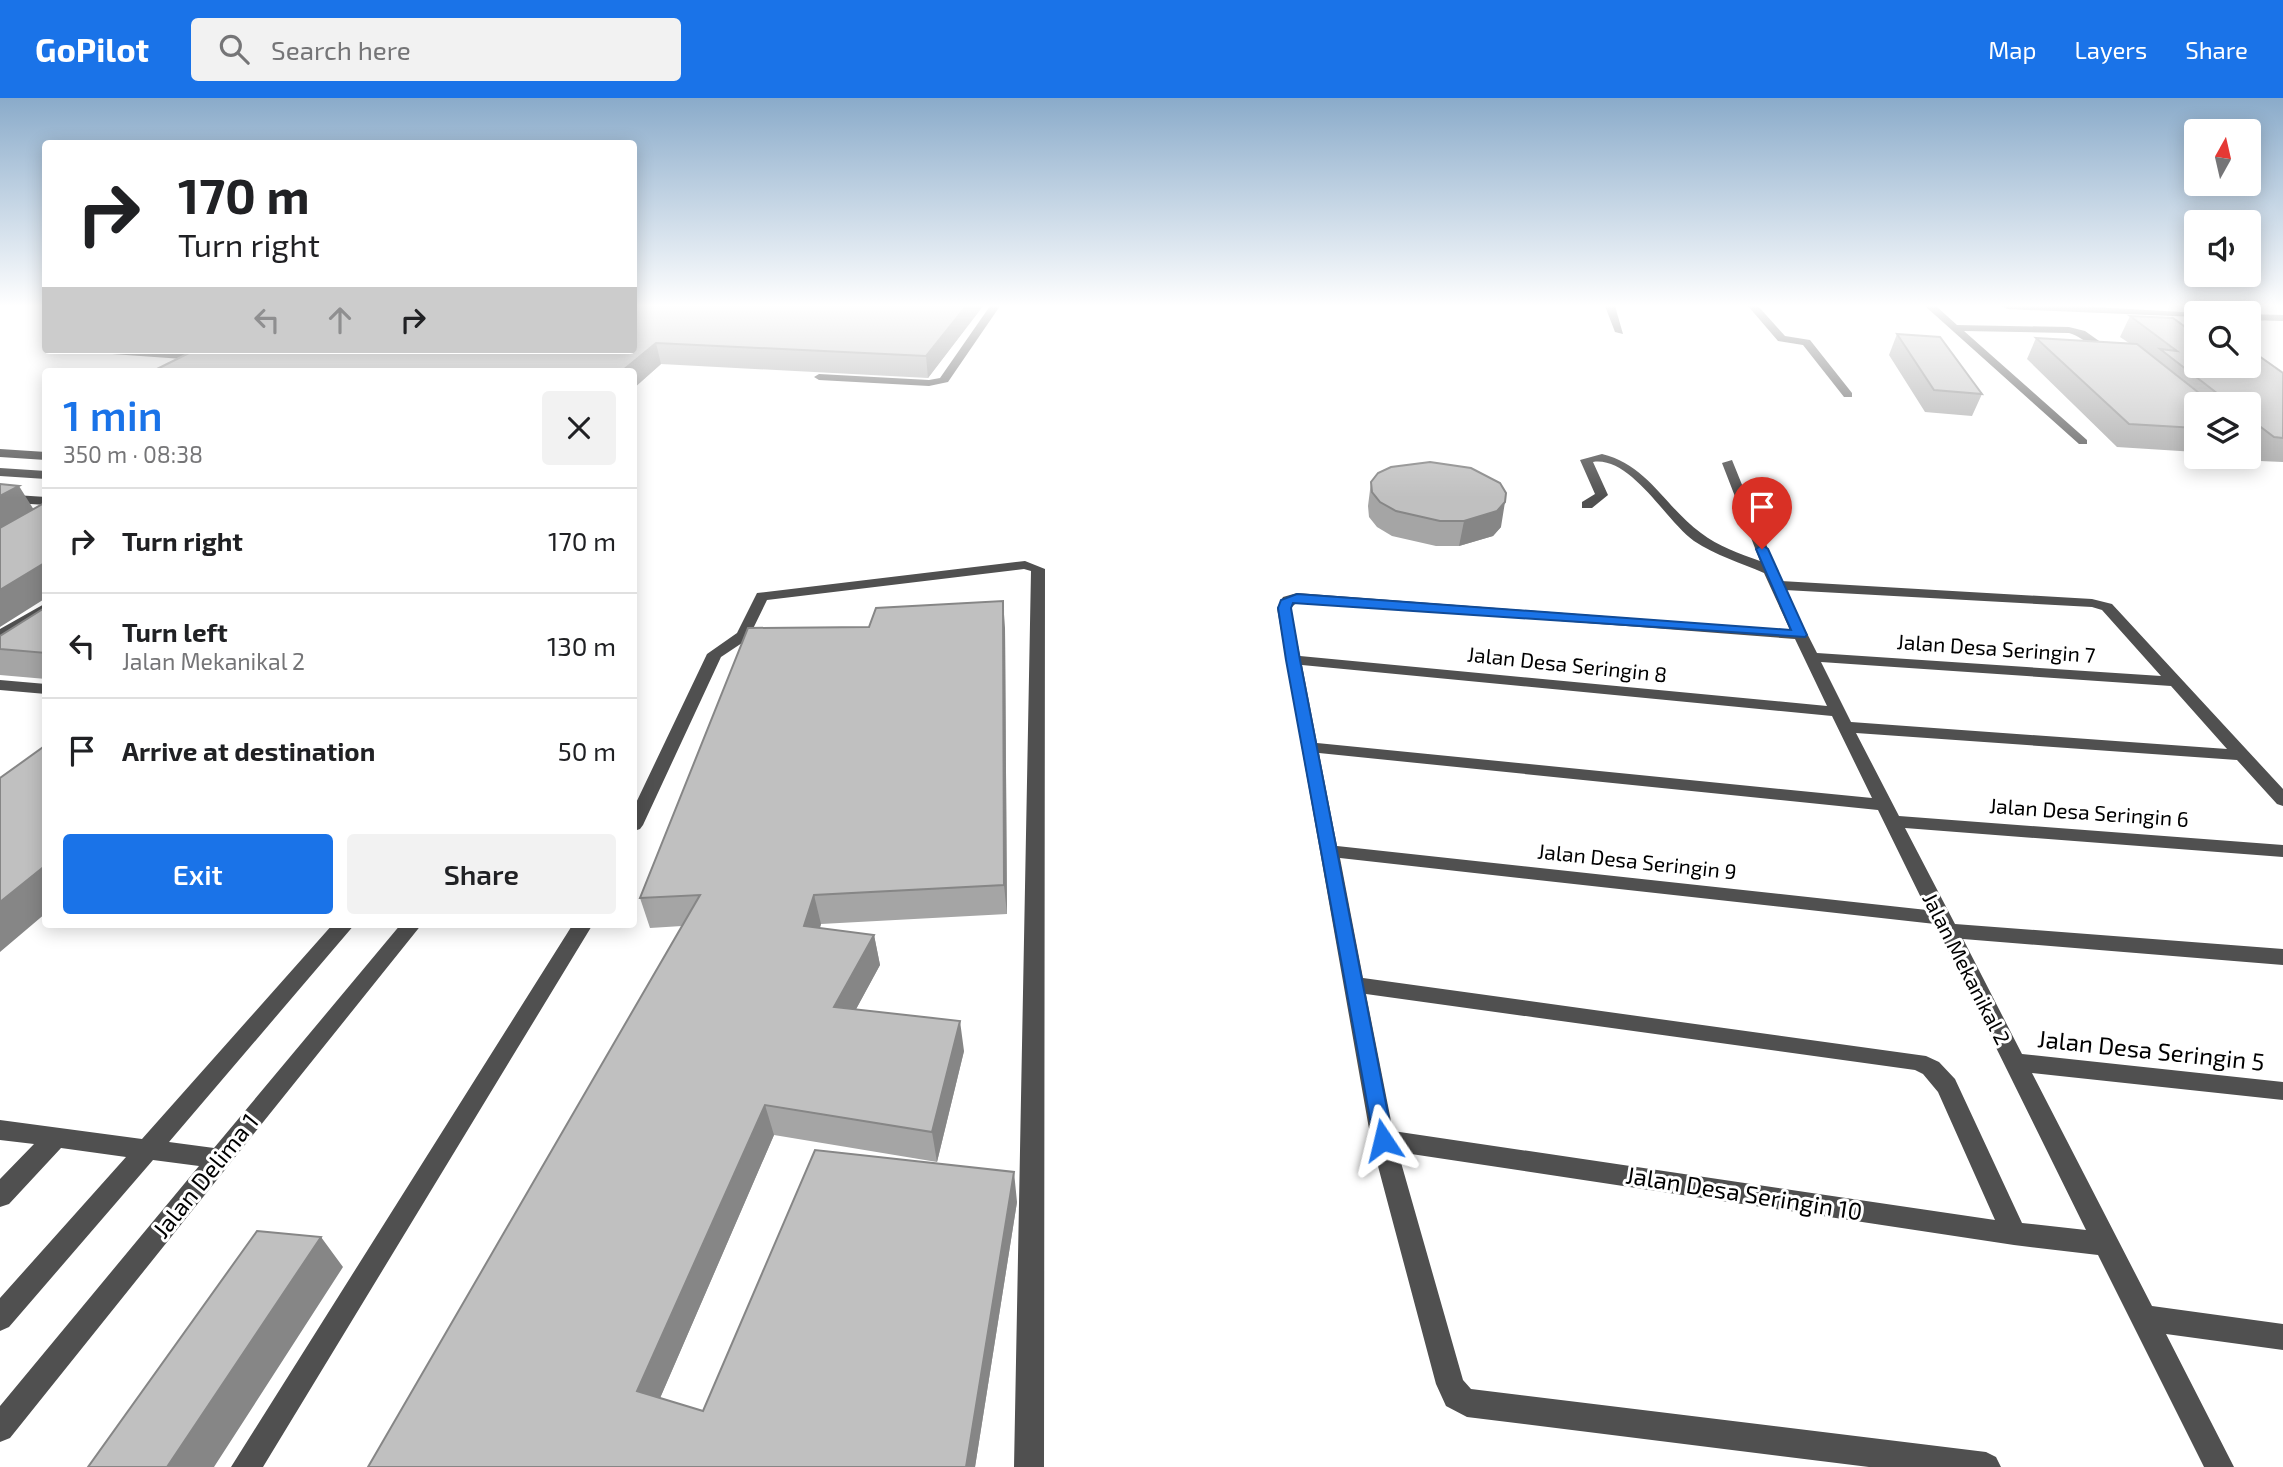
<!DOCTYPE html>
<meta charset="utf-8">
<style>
:root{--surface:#fff;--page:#f2f2f2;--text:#202124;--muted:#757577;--line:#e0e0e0;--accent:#1a73e8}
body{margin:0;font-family:"Exo 2",sans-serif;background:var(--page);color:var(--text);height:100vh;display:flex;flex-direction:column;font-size:26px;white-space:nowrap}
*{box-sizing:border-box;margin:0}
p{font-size:23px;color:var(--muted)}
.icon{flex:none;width:38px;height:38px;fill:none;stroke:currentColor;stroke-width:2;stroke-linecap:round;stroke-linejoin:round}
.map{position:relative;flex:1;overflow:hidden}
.details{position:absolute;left:42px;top:270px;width:595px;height:560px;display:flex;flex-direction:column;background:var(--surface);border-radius:7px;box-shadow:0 4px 18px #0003}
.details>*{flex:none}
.banner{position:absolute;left:42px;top:42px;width:595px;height:214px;border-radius:7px;box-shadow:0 4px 18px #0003;background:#fff;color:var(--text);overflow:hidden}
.needle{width:46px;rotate:8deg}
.controls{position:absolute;left:2184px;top:21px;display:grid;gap:14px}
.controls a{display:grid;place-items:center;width:77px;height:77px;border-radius:7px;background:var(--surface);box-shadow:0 4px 18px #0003;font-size:35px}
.pin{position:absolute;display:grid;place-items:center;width:60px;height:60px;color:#fff;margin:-72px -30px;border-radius:50% 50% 50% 0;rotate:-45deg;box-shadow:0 0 7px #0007}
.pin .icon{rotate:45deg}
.me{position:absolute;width:77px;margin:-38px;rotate:350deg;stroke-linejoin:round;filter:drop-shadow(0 0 5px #0008)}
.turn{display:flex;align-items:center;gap:24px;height:147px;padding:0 21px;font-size:32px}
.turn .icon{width:91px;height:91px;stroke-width:2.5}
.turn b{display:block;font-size:49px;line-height:60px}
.lanes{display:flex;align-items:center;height:66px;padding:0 21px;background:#0003;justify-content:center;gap:35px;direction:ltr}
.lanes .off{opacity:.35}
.round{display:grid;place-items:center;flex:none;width:74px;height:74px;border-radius:7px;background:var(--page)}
.head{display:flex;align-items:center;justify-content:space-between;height:119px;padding:0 21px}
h1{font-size:42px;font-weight:600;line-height:52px;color:var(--accent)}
.cta{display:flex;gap:14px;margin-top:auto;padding:14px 21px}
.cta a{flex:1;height:80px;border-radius:7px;background:var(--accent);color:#fff;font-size:28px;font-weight:600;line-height:80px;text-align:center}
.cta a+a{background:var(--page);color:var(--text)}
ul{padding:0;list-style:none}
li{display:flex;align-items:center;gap:21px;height:105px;padding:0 21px;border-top:2px solid var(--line)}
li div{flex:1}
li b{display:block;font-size:26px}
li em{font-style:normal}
header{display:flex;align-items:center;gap:42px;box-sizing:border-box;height:98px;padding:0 35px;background:var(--accent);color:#fff}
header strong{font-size:33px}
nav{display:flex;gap:38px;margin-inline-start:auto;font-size:24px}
.search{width:490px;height:63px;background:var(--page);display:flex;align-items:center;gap:18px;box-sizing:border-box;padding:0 24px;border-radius:7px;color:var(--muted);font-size:26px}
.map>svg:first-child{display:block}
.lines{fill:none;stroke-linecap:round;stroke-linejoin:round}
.minor{fill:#505050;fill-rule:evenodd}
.wall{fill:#a5a5a5}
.shaded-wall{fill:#868686}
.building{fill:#c0c0c0;stroke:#868686;stroke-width:2}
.route{fill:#1a73e8;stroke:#114b97;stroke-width:2}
.labels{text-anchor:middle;stroke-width:6;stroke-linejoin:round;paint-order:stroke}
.street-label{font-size:21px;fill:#000;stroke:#fff}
.near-street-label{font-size:24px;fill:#000;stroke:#fff}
</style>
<header>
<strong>GoPilot</strong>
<div class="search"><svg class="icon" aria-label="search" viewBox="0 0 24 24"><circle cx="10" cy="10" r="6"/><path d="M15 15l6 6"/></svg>Search here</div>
<nav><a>Map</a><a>Layers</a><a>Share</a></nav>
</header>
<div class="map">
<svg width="2283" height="1369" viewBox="0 0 2283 1369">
<rect width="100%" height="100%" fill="#fff"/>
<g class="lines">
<path class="minor" d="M 990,208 L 1000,208 L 948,284 L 929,288 L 819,282 L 814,279 L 819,276 L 929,282 L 940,280 Z
M 1605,208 L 1615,208 L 1623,236 L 1615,234 Z
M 1748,208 L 1758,208 L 1785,238 L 1810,242 L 1852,295 L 1852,299 L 1844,299 L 1803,247 L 1778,243 Z
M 1925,208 L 1936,208 L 1957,227 L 2069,229 L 2085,233 L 2116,255 L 2116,259 C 2099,260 2086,239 2069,235 L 1964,233 L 2087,342 L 2087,346 L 2079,346 Z
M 2002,208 L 2076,208 L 2200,215 L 2196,215 L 2196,219 L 2007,211 Z
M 2249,216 L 2283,217 L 2283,223 L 2249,222 Z
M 93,252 L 207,257 L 212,260 L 195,273 L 183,273 L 197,262 L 98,255 Z
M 0,351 L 46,354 L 46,362 L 0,359 Z
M 1602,356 C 1648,367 1665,409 1701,435 C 1718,448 1740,456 1760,463 L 1722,365 L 1732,362 L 1781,483 L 2092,501 L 2112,506 L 2283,691 L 2283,708 L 2277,706 L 2237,662 L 1856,635 L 1899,718 L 2283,747 L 2283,759 L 1905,730 L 1955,826 L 2283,851 L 2283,867 L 1963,841 L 2022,956 L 2283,984 L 2283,1002 L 2032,975 L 2152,1208 L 2283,1226 L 2283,1252 L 2166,1236 L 2234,1369 L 2204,1369 L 2098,1157 L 2014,1147 L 1398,1054 L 1463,1282 L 1471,1291 L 1986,1354 L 1996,1359 L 2001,1369 L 1869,1369 L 1467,1319 L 1446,1308 L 1436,1286 L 1371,1042 L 1277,510 L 1283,499 L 1297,495 L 1790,532 L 1764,475 C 1741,465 1715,457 1694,443 C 1666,423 1631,358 1593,364 L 1608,397 L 1592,410 L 1582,410 L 1582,404 L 1595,396 L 1580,362 ZM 1785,492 L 2092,509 L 2102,512 L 2161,578 L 1817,555 ZM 1298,503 L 1795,541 L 1827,608 L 1300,558 L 1291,510 ZM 1821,564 L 2171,588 L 2227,651 L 1851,624 ZM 1302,567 L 1832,618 L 1872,700 L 1317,645 ZM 1319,655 L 1878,712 L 1927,812 L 1337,748 ZM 1340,760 L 1935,826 L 2086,1132 L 2022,1125 L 1955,981 L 1939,964 L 1926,958 L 1363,880 ZM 1366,896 L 1915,972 L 1923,976 L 1938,994 L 1995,1122 L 1393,1033 Z
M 0,370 L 46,373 L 46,381 L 0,378 Z
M 0,396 L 46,399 L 46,407 L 0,404 Z
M 1025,463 L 1045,471 L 1044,1369 L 1014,1369 L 1031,473 L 1024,471 L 767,502 L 748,541 L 721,559 L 643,727 L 640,731 L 634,733 L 634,709 L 707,556 L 737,535 L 757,495 Z
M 46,505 L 46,516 L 0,541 L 0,531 Z
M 0,582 L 46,586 L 46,596 L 0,592 Z
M 333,826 L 355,826 L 169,1044 L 214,1050 L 401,826 L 422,826 L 10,1340 L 0,1344 L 0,1308 L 199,1068 L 153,1062 L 9,1229 L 0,1233 L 0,1200 L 126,1059 L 61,1050 L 9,1106 L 0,1109 L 0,1081 L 34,1046 L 0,1042 L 0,1022 L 142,1041 Z
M 573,826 L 593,826 L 263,1369 L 231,1369 Z"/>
</g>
<path class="wall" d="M 634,208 L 983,208 L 928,280 L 661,266 L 634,290 L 634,273 L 140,252 L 634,252 Z
M 2130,218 L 2196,268 L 2283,275 L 2283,364 L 2260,363 L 2249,353 L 2249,306 L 2196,306 L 2196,354 L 2117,349 L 2027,261 L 2036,240 L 2129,245 L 2120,239 Z
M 1897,236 L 1982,296 L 1972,318 L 1925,314 L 1889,257 Z
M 1371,384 L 1501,429 L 1493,438 L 1459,448 L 1436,448 L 1392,438 L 1377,429 L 1369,419 L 1368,408 Z
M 46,509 L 46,581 L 0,577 L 0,538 Z
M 869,529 L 1005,530 L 1007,816 L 821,826 L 820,830 L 874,837 L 880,867 L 856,911 L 964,953 L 937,1064 L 774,1037 L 660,1300 L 703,1313 L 1017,1104 L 975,1369 L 368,1369 L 682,828 L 650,830 L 640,800 Z"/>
<path class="shaded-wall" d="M 966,208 L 983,208 L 928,280 L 926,258 Z
M 656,245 L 661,266 L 634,290 L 634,273 L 622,273 Z
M 19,388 L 34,412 L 0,431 L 0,398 Z
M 1505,404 L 1501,429 L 1493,438 L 1459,448 L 1464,423 Z
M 46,464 L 46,500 L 0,529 L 0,492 Z
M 1003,503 L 1005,530 L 1007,816 L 1004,787 Z
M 46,767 L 46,815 L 0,854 L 0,804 Z
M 814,797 L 821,826 L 811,857 L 804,828 Z
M 874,837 L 880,867 L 841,939 L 834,909 Z
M 960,923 L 964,953 L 937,1064 L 932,1034 Z
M 765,1007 L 774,1037 L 651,1321 L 637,1293 Z
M 1014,1074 L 1017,1104 L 975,1369 L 966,1369 Z
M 321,1139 L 343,1169 L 214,1369 L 167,1369 Z"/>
<path class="building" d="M 634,208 L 966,208 L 926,258 L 656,245 L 622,273 L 153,273 L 195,252 L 634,252 Z
M 2130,218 L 2173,220 L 2196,237 L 2196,268 L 2249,268 L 2249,251 L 2283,275 L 2283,340 L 2274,339 L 2249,320 L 2249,306 L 2231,306 L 2160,251 L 2177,253 Z
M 1897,236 L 1940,239 L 1982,296 L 1934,292 Z
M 2036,240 L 2137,246 L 2213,306 L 2196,306 L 2196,311 L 2194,311 L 2196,312 L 2196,330 L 2129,326 Z
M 1430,364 L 1471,370 L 1500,385 L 1506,395 L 1505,404 L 1497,413 L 1464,423 L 1440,423 L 1396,413 L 1380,404 L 1372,394 L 1371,384 L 1378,375 L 1391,369 Z
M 0,386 L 19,388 L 0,398 Z
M 46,404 L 46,464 L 0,492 L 0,430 Z
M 1003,503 L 1004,787 L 814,797 L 804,828 L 874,837 L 834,909 L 960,923 L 932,1034 L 765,1007 L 637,1293 L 703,1313 L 815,1052 L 1014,1074 L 966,1369 L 368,1369 L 700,797 L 640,800 L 748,530 L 869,529 L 876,510 Z
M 46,509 L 46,555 L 0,551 L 0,538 Z
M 46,647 L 46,767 L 0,804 L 0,680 Z
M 257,1133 L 321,1139 L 167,1369 L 88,1369 Z"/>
<linearGradient id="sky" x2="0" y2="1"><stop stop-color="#8aabca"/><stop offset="0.52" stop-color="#fff"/><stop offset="1" stop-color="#fff" stop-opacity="0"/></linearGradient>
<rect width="2283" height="400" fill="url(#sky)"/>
<path class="route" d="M 1762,447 L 1768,451 L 1807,537 L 1805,539 L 1293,505 L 1291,510 L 1300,562 L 1393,1042 L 1390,1048 L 1383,1051 L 1375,1048 L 1286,562 L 1278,510 L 1281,502 L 1297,496 L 1791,532 L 1756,451 Z"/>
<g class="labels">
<g class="street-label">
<text transform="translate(1996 551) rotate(4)" y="7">Jalan Desa Seringin 7</text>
<text transform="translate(1567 567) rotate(6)" y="7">Jalan Desa Seringin 8</text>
<text transform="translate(2089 715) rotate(4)" y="7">Jalan Desa Seringin 6</text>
<text transform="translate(1637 764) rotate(6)" y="7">Jalan Desa Seringin 9</text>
<text transform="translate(1966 871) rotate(63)" y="7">Jalan Mekanikal 2</text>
</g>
<g class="near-street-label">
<text transform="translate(2151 953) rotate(6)" y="8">Jalan Desa Seringin 5</text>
<text transform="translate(206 1078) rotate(-51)" y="8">Jalan Delima 1</text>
<text transform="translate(1744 1096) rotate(9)" y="8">Jalan Desa Seringin 10</text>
</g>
</g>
</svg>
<div class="controls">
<a><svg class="needle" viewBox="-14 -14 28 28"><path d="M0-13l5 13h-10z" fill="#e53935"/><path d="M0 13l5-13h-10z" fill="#757577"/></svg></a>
<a><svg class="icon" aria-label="sound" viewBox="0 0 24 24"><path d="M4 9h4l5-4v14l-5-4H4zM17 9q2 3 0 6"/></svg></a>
<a><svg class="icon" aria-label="search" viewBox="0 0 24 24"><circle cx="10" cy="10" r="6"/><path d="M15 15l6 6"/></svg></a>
<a><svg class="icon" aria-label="layers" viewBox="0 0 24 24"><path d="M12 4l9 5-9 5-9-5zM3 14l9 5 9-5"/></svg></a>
</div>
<div class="pin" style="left:1762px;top:451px;background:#d93025"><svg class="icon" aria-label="arrive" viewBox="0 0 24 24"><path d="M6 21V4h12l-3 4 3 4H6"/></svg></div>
<svg class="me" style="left:1383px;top:1042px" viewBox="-20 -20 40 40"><path d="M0-17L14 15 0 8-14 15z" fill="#1a73e8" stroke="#fff" stroke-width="4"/></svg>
<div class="banner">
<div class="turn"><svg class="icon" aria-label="right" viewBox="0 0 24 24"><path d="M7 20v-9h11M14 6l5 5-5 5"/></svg><div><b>170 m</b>Turn right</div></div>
<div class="lanes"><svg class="icon off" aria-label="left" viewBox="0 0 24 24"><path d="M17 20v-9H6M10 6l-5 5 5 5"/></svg><svg class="icon off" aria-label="ahead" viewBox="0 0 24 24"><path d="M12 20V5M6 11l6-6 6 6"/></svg><svg class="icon" aria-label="right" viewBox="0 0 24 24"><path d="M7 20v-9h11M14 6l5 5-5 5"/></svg></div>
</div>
<section class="details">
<div class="head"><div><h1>1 min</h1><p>350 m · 08:38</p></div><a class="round"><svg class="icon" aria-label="close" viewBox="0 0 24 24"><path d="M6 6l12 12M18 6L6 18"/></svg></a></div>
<ul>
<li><svg class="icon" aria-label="right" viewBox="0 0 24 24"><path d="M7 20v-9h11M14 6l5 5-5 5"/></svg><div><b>Turn right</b></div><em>170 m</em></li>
<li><svg class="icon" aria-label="left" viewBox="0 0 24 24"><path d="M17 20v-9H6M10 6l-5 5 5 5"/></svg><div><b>Turn left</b><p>Jalan Mekanikal 2</p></div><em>130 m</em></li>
<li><svg class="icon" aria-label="arrive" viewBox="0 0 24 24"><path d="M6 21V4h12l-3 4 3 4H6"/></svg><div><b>Arrive at destination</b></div><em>50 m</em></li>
</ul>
<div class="cta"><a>Exit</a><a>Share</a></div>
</section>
</div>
